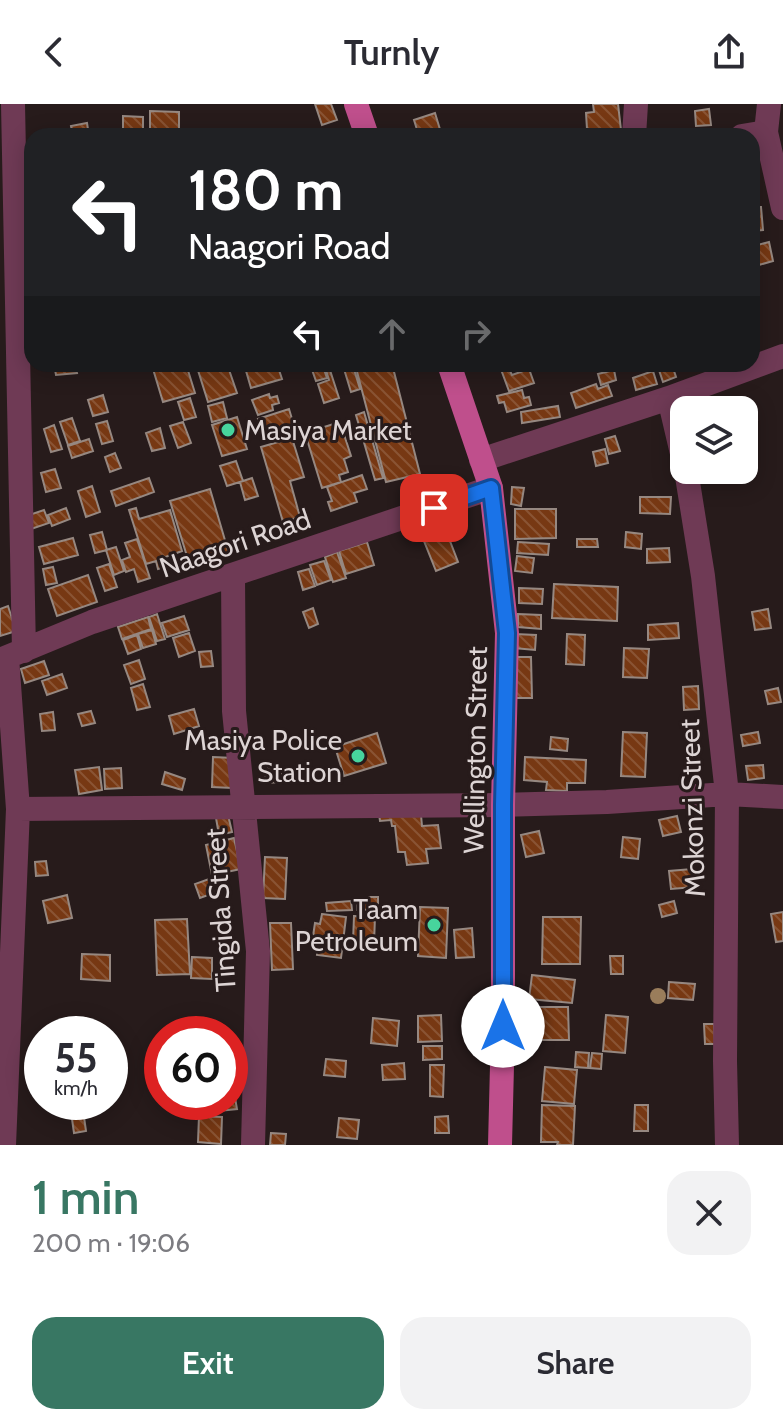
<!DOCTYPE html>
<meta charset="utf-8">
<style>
:root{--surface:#fff;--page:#f2f2f3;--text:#2b2b33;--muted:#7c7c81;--accent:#387763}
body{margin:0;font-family:Cabin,sans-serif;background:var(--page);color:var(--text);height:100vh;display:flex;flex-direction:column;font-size:30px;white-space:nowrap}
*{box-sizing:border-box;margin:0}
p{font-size:26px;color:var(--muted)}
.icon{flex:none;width:44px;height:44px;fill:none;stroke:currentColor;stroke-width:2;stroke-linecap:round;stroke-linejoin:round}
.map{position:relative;height:1041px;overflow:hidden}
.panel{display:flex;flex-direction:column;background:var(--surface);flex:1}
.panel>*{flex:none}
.banner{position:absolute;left:24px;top:24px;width:736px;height:244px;border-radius:24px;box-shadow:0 4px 20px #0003;background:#202124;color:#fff;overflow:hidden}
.controls{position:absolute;left:670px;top:292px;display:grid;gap:16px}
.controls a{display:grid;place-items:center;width:88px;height:88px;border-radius:16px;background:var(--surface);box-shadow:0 4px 20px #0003;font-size:40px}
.speed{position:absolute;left:24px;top:912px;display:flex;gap:16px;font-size:40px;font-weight:700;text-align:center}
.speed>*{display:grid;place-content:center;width:104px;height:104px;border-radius:50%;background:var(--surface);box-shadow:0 4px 20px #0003;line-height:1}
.speed small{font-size:20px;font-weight:400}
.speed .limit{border:12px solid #d22;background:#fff;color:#111}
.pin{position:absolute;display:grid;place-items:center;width:68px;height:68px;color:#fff;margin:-34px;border-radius:16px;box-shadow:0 4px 12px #0006}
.me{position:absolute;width:88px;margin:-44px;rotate:0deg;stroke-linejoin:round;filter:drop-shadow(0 0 6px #0008)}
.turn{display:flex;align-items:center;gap:28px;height:168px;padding:0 32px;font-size:36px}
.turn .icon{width:104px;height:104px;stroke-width:2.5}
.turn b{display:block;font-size:56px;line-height:68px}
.lanes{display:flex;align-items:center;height:76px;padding:0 32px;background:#0003;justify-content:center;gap:40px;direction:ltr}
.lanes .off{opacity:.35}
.round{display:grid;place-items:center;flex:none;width:84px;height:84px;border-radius:24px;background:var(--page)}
.head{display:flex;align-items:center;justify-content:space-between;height:136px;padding:0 32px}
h1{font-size:48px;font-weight:600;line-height:60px;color:var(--accent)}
.cta{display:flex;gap:16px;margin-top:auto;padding:16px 32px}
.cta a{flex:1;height:92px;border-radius:24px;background:var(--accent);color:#fff;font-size:32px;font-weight:600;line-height:92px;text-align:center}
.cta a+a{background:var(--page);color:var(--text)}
header{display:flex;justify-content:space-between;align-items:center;height:104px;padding:0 32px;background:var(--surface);font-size:36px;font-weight:600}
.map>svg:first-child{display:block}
.building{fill:url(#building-back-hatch);stroke:#968881;stroke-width:2}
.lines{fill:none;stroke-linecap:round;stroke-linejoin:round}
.minor{stroke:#6f3a55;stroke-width:24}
.major{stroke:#bf4f8c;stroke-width:24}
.tree{fill:#9a7d5b}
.route-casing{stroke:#114b97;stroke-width:20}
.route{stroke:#1a73e8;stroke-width:14}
.poi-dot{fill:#47d49d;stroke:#271b1b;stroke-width:3}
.labels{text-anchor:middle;stroke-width:6;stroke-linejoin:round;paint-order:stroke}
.poi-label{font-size:28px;fill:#ddd4d4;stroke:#271b1b;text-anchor:end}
.street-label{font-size:28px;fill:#ddd4d4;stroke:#271b1b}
</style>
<header><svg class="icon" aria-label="back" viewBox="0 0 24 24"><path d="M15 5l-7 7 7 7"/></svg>Turnly<svg class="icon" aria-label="share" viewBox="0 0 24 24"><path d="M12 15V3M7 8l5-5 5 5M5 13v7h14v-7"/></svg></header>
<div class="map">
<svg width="783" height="1041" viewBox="0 0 783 1041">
<defs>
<pattern id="building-back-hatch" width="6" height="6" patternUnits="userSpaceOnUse" patternTransform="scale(2)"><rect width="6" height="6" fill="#773813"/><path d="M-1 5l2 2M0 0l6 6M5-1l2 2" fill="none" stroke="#8a5434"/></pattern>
</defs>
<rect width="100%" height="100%" fill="#271b1b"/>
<path class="building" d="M 315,0 L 331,0 L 337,16 L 322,21 Z
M 593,0 L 618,0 L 621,26 L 595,28 L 595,25 L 587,25 L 586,9 L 594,8 Z
M 709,5 L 711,21 L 696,22 L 695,7 Z
M 150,7 L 179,8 L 179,26 L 150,25 Z
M 435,9 L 442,32 L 419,32 L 414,16 Z
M 123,12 L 143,13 L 143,25 L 123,25 Z
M 87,19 L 89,32 L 73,32 L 71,22 Z
M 752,103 L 761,103 L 763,126 L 752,127 Z
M 769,138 L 773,157 L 759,161 L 754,142 Z
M 54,260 L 75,260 L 77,269 L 56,271 Z
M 169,260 L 186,260 L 195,289 L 163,298 L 153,265 Z
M 196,260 L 227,260 L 237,289 L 208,298 Z
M 244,260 L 277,260 L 282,275 L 251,284 Z
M 310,260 L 322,260 L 327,274 L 316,277 Z
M 324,260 L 328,260 L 339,294 L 324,299 L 318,280 L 329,276 Z
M 355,260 L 392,260 L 420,370 L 386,378 Z
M 499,260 L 517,260 L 518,264 L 510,267 L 512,271 L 529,265 L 534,279 L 509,287 Z
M 672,261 L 676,273 L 663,278 L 659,266 Z
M 353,262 L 360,285 L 351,288 L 344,265 Z
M 614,266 L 616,276 L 601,281 L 598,270 Z
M 653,267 L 657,280 L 636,286 L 633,274 Z
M 596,280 L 598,285 L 608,281 L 612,292 L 576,304 L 571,289 Z
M 522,286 L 524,294 L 529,293 L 531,301 L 507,308 L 504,298 L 499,299 L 497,292 Z
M 269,290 L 270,294 L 277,292 L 279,299 L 272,301 L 273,306 L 258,311 L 252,296 Z
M 103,291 L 108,308 L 93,312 L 88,296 Z
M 190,294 L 196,313 L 184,316 L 178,298 Z
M 223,298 L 227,314 L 212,318 L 208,302 Z
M 752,298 L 757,316 L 744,320 L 744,306 L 724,306 Z
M 558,302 L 560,313 L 522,319 L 521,308 Z
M 289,305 L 295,325 L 265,335 L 258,315 Z
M 364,308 L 383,374 L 375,376 L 356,311 Z
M 237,313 L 247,345 L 222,352 L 212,321 Z
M 72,314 L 80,337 L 68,341 L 60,318 Z
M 107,317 L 113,337 L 102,340 L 96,320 Z
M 183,318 L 191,339 L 178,344 L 170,322 Z
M 340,318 L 351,352 L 344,355 L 348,368 L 339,371 L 341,378 L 322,384 L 305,329 Z
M 54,321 L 62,345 L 51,348 L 44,325 Z
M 160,324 L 165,344 L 152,347 L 146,329 Z
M 615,332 L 620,347 L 609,350 L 605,335 Z
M 292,334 L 304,373 L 290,377 L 300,413 L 283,418 L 261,343 Z
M 89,335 L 93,347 L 72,354 L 68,342 Z
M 605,345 L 608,359 L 596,362 L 593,348 Z
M 115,349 L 121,364 L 110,368 L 105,353 Z
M 236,357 L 243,377 L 227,382 L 220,362 Z
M 55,365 L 61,384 L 46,388 L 41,369 Z
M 362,371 L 367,385 L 354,389 L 357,398 L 331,407 L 328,398 L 332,397 L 327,383 Z
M 149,374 L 154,388 L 116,402 L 111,387 Z
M 252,374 L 258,392 L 245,396 L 240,378 Z
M 92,382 L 100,408 L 86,413 L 78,387 Z
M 512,383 L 524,384 L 521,402 L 511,400 Z
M 210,385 L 229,450 L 190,462 L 170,397 Z
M 640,393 L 671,393 L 670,410 L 640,409 Z
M 66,404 L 70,415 L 52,422 L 48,411 Z
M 136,404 L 139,415 L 170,406 L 182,447 L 165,453 L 168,462 L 158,465 L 156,457 L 146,460 L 129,406 Z
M 515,405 L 556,405 L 556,434 L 515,435 Z
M 44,406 L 49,419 L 28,426 L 23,413 Z
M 445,424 L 458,458 L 436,467 L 422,432 Z
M 102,428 L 107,446 L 95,449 L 90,431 Z
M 626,428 L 642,430 L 641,445 L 625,443 Z
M 73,434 L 78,451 L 44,460 L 39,443 Z
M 137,435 L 150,474 L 138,478 L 134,465 L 126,468 L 122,456 L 130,453 L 125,439 Z
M 577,435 L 597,435 L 598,443 L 577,443 Z
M 367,438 L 374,461 L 346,470 L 339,447 Z
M 518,438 L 549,440 L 548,451 L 517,449 Z
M 116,443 L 124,467 L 114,471 L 106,446 Z
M 669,444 L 670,458 L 647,459 L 647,445 Z
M 337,448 L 346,474 L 333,478 L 325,453 Z
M 517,452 L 534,454 L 532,469 L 515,467 Z
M 324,457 L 331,476 L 317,481 L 310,461 Z
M 109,460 L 117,483 L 105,487 L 97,464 Z
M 53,463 L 57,479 L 46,481 L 43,465 Z
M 309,465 L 315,482 L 303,486 L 298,468 Z
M 88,471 L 97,498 L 57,512 L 48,485 Z
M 554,480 L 618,483 L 617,517 L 552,514 Z
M 519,484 L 543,485 L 542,500 L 519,499 Z
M 8,502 L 16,527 L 0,532 L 0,505 Z
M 313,504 L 318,520 L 309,524 L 303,508 Z
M 768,505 L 771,524 L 755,526 L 752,508 Z
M 157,510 L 165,535 L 157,537 L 149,513 Z
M 518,510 L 541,511 L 541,525 L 518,523 Z
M 184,512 L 189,526 L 167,533 L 162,519 Z
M 148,513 L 151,525 L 122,535 L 118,523 Z
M 678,519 L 679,534 L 648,536 L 648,521 Z
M 152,526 L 156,540 L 143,544 L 138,530 Z
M 189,529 L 195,547 L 179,553 L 173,534 Z
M 515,530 L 536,531 L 535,546 L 514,544 Z
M 567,530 L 585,531 L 584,561 L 566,560 Z
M 137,531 L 141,545 L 128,550 L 123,536 Z
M 624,544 L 649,545 L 647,574 L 623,573 Z
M 211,547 L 213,562 L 201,563 L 199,548 Z
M 513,553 L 531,553 L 532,594 L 514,594 Z
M 139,556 L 145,575 L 131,580 L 124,561 Z
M 44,557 L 49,571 L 25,579 L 21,565 Z
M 62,570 L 67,584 L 47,591 L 42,577 Z
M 143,580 L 150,603 L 137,606 L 131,584 Z
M 698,582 L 699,605 L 684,606 L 683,583 Z
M 778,584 L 781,598 L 768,600 L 765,587 Z
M 194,605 L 199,622 L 174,630 L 169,612 Z
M 91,607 L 95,619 L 82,622 L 78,610 Z
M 53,608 L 55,626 L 42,627 L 40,610 Z
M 623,628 L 647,629 L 645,673 L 621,672 Z
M 758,628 L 760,639 L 743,642 L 741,631 Z
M 377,629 L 386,659 L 344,672 L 335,643 Z
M 551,633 L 568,635 L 567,647 L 550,645 Z
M 213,653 L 233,654 L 232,684 L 212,683 Z
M 525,653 L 586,656 L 585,679 L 567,679 L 567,687 L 546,686 L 547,678 L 524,676 Z
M 763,661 L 764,674 L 748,676 L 746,662 Z
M 99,663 L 102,686 L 79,690 L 75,666 Z
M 281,663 L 281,678 L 266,679 L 265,664 Z
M 121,664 L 122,684 L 105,685 L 104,665 Z
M 165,668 L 185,675 L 182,686 L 162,680 Z
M 379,710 L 421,711 L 422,722 L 438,721 L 441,744 L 426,745 L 428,759 L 407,761 L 405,748 L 398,748 L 395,722 L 392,722 L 391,716 L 380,717 Z
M 228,711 L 232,728 L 219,731 L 216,714 Z
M 677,712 L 681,728 L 663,732 L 659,716 Z
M 539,727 L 544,749 L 526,753 L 521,731 Z
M 623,733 L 640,735 L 638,755 L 621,753 Z
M 234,734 L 241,765 L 212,771 L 206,741 Z
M 265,753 L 287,754 L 285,795 L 263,794 Z
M 46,757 L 48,771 L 36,772 L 35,758 Z
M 692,765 L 694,783 L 671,785 L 669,767 Z
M 209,775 L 214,789 L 200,794 L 195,780 Z
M 67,791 L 72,814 L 48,819 L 43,797 Z
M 357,793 L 378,793 L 378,805 L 357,806 Z
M 351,797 L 352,806 L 327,807 L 326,799 Z
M 674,797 L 677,809 L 662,813 L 659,801 Z
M 420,803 L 448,804 L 446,854 L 418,852 Z
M 783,808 L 783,837 L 776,838 L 771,810 Z
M 322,810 L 346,813 L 341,854 L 317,851 L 318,840 L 312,839 L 315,819 L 320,820 Z
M 354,812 L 375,813 L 374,839 L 353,838 Z
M 543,813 L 581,813 L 580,860 L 542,860 Z
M 187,815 L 190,870 L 157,871 L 155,816 Z
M 270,819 L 291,819 L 293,865 L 272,866 Z
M 472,824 L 474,853 L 456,854 L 454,826 Z
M 82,850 L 110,851 L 110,877 L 81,875 Z
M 610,852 L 623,852 L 623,870 L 611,870 Z
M 192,853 L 212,854 L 212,875 L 191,874 Z
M 532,871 L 575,876 L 572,899 L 529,895 Z
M 669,878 L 695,880 L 693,896 L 668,894 Z
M 538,903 L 568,903 L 569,936 L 538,936 Z
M 441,911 L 442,937 L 418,938 L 418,912 Z
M 606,911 L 628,913 L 625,949 L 603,947 Z
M 373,914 L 399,917 L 397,942 L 371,939 Z
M 704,920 L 714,920 L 715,940 L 705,940 Z
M 101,921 L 102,930 L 73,930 L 73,924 Z
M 423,942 L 442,942 L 442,955 L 423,956 Z
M 576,948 L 589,949 L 588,964 L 575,963 Z
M 592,949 L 602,950 L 601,965 L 590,964 Z
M 326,955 L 346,957 L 345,973 L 324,971 Z
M 404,959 L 405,975 L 383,976 L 382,961 Z
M 430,961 L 444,961 L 443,993 L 430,992 Z
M 545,963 L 577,966 L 574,1000 L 542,997 Z
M 234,988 L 237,1005 L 219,1007 L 218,998 L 230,998 L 230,989 Z
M 542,1001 L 575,1002 L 573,1041 L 557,1041 L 558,1038 L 541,1038 Z
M 635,1001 L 648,1001 L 648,1027 L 634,1027 Z
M 199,1012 L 222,1013 L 221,1040 L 198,1038 Z
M 448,1012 L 449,1029 L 435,1029 L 435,1013 Z
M 84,1013 L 86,1027 L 74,1029 L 72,1015 Z
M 339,1014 L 359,1016 L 357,1035 L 337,1033 Z
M 271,1029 L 286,1030 L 285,1041 L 270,1041 Z"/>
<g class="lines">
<path class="minor" d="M 13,0 L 24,547
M 769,0 L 766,28 L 783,104
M 634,32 L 636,0
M 742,32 L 766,28
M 669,294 L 684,358
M 481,356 L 669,294 L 783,252
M 686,366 L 703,472 L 727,690 L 725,957 L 727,1041
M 233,471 L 234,607 L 258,847 L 253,1041
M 0,556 L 92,518 L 491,384
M 18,705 L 503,701 L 607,698 L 727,690 L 783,693
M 4,1041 L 18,705 L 7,553"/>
<path class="major" d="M 356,0 L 367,32
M 449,260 L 491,384 L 507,529 L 503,701 L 503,922 L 500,1041"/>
</g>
<circle class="tree" cx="658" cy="892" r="8"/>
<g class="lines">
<g class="route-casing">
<path id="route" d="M 434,404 L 491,384 L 507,529 L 503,701 L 503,922"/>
</g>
<use href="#route" class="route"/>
</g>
<g class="poi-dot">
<circle cx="228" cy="326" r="8"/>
<circle cx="358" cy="652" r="8"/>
<circle cx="434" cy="821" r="8"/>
</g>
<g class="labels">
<g class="poi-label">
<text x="244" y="336" text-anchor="start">Masiya Market</text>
<text x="342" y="646">Masiya Police<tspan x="342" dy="32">Station</tspan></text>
<text x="418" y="815">Taam<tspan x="418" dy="32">Petroleum</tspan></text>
</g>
<g class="street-label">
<text transform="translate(235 439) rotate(-19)" y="10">Naagori Road</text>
<text transform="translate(475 646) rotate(-89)" y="10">Wellington Street</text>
<text transform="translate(692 704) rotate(-92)" y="10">Mokonzi Street</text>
<text transform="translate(220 806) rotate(-94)" y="10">Tingida Street</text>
</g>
</g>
</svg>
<div class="controls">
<a><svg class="icon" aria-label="layers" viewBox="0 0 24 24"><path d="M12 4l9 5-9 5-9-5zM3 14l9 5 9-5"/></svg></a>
</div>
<div class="speed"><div>55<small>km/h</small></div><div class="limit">60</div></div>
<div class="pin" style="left:434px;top:404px;background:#d93025"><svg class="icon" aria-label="arrive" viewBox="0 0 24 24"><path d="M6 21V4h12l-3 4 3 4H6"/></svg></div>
<svg class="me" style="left:503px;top:922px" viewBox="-20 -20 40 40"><circle r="19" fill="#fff"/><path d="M0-13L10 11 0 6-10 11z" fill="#1a73e8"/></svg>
<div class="banner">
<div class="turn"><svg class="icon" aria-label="left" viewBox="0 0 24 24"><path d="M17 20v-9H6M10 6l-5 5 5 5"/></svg><div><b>180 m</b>Naagori Road</div></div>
<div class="lanes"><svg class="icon" aria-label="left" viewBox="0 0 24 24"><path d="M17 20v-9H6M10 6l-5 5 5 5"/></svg><svg class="icon off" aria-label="ahead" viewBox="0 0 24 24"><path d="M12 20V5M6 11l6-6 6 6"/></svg><svg class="icon off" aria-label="right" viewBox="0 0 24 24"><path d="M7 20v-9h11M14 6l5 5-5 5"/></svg></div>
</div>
</div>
<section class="panel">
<div class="head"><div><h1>1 min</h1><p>200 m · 19:06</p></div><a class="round"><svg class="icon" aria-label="close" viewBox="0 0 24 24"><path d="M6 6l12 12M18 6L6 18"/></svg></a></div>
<div class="cta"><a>Exit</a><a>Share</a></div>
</section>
